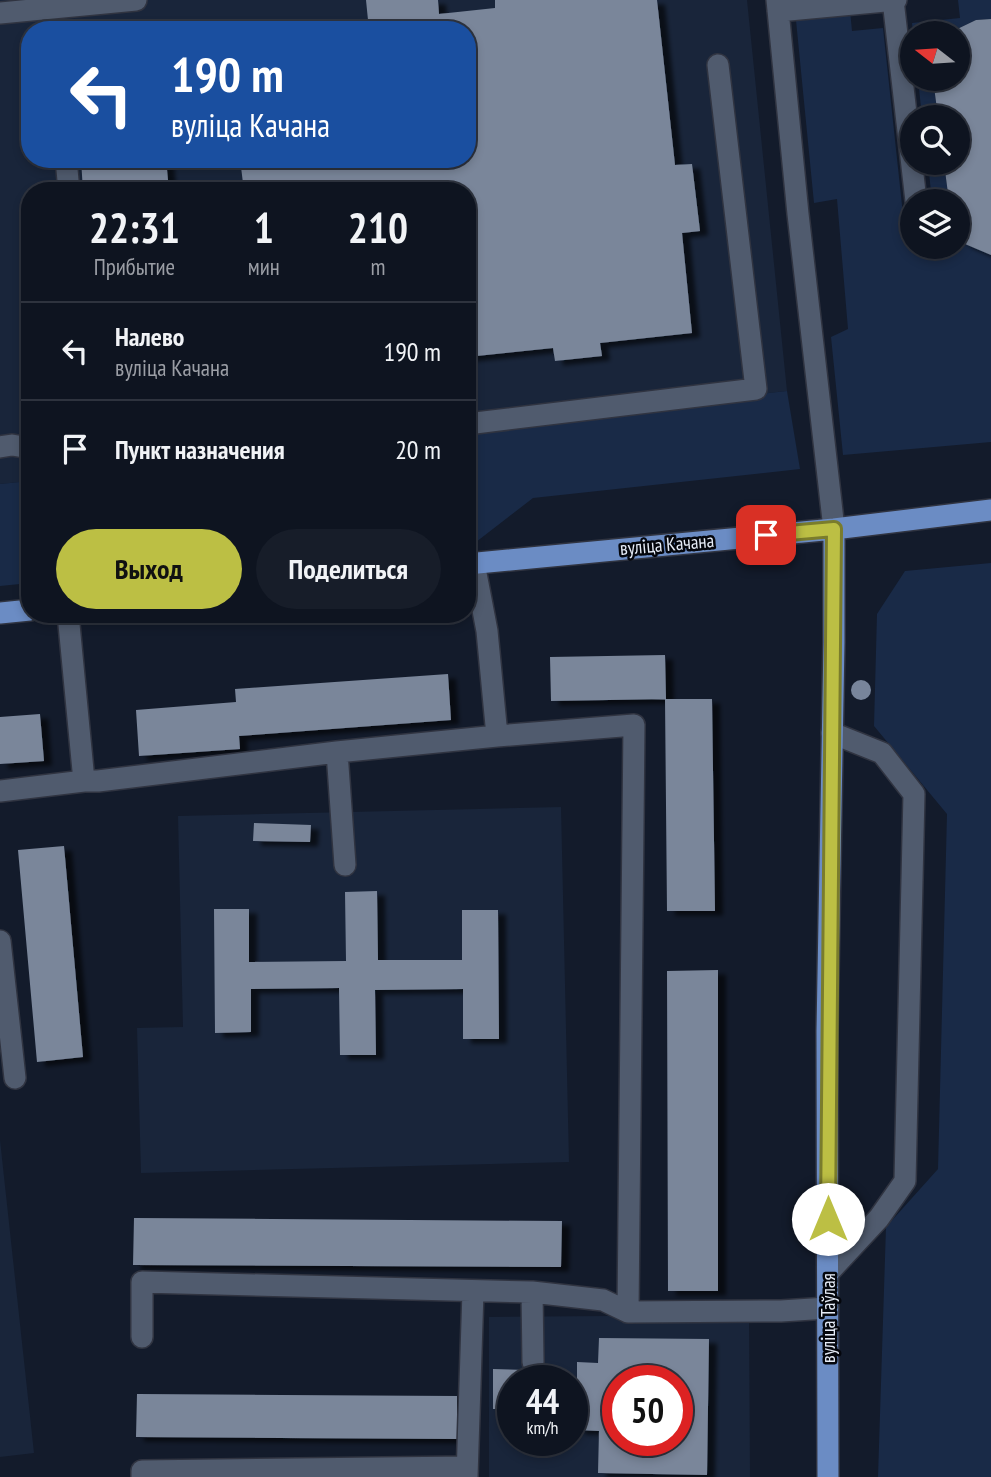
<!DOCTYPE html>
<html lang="ru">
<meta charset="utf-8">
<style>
:root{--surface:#0e1420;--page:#171d29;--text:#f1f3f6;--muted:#9b9ea5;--line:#2e333e;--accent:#bcbf44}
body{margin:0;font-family:"PT Sans Narrow",sans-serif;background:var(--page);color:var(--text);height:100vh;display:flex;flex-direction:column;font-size:26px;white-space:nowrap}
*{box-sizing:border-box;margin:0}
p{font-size:23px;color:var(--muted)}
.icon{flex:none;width:38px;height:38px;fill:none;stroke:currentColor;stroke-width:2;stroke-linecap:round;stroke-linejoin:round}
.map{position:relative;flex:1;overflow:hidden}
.panel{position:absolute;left:21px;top:182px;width:455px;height:441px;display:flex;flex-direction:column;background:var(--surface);border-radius:28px;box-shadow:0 4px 10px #0003,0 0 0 2px var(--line)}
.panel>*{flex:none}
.guide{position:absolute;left:21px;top:21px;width:455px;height:147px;border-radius:28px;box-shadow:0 4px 10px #0003,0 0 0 2px var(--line);background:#1a4fa0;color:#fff;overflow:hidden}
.needle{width:46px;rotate:287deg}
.buttons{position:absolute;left:900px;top:21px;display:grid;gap:14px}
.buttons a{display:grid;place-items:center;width:70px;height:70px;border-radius:50%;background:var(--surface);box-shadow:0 4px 10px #0003,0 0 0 2px var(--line);font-size:35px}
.speed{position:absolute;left:497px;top:1365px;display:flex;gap:14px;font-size:35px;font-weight:700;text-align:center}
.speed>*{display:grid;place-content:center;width:91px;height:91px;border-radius:50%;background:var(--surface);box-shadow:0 4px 10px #0003,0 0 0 2px var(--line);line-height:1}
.speed small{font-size:18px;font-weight:400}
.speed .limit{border:10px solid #d22;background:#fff;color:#111}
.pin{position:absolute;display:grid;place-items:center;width:60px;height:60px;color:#fff;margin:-30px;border-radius:14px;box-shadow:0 4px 10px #0006}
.me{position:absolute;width:77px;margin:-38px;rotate:0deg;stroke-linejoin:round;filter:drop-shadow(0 0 5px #0008)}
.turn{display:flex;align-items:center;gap:24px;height:147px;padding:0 35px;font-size:32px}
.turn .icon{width:91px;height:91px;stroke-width:2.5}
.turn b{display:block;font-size:49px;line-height:60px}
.eta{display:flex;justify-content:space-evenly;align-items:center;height:119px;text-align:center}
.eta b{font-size:42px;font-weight:700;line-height:49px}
.button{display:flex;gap:14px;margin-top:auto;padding:14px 35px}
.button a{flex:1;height:80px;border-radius:42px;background:var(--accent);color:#111;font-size:28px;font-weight:700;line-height:80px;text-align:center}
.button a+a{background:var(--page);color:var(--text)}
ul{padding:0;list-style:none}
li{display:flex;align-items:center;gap:21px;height:98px;padding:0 35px;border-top:2px solid var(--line)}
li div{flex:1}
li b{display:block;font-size:26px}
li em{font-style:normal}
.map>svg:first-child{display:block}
.built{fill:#19253a;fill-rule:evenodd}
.green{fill:#192a47}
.building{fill:#7a869a;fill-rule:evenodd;filter:url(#shadow)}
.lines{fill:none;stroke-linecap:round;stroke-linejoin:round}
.minor-casing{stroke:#303441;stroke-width:24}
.major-casing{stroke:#303441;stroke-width:24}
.minor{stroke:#505b6e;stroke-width:21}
.major{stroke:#6b8cc4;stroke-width:21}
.tree{fill:#78859b}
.route-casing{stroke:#7a7c2c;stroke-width:18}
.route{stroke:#bcbf44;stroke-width:12}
.labels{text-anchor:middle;stroke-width:5;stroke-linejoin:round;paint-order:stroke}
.street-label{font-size:19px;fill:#e6ecf7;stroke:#04060c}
</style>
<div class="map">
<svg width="991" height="1477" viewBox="0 0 991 1477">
<defs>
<filter id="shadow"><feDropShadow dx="8" dy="4.5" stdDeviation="2" flood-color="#0009"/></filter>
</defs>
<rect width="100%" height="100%" fill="#131b2b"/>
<path class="built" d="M 0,0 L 747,0 L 787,391 L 467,425 L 467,191 L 30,191 L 30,481 L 0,484 ZM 30,30 L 467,30 L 467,159 L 30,159 Z
M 561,807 L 569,1162 L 141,1173 L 137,1028 L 183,1027 L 178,816 Z
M 0,1140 L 34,1453 L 0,1457 Z
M 749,1315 L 750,1477 L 489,1477 L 489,1317 ZM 513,1381 L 572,1381 L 572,1440 L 513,1440 ZM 618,1381 L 677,1381 L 677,1440 L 618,1440 Z"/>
<path class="green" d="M 794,0 L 849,0 L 852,31 L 883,28 L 904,224 L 912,224 L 912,247 L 957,247 L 957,237 L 965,244 L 991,255 L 991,442 L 843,455 L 831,337 L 848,329 L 837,199 L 814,203 Z
M 958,0 L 991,0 L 991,19 L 976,20 L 949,33 L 913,33 L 912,23 L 960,18 Z
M 918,79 L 933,79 L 938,117 L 922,117 Z
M 928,163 L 944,163 L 949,201 L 932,201 Z
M 787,391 L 800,469 L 533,498 L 467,549 L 467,425 Z
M 30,481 L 30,583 L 0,586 L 0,484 Z
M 991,563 L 991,1477 L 878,1477 L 886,1227 L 938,1169 L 947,814 L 874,726 L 877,614 L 905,571 Z"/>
<path class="building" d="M 366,0 L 438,0 L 439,14 L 495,8 L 495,0 L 657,0 L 675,165 L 692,164 L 700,231 L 682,233 L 692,333 L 600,343 L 602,356 L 555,361 L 553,348 L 467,357 L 467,191 L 244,191 L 240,159 L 467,159 L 467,30 L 299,30 L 299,28 L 368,20 Z
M 991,19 L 991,255 L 965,244 L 957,237 L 957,201 L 949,201 L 944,163 L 957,163 L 957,117 L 938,117 L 933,79 L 957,79 L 957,33 L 949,33 L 976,20 Z
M 81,159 L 166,159 L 169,191 L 83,191 Z
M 665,655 L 666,699 L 551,701 L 550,657 Z
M 448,674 L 451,720 L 239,736 L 240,749 L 139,756 L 136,710 L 236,702 L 235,689 Z
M 665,699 L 712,699 L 715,911 L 667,911 Z
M 40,714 L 44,761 L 0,764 L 0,717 Z
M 254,823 L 311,825 L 310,842 L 253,841 Z
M 64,846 L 83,1057 L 37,1062 L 18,850 Z
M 377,891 L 378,960 L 462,960 L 462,910 L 498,910 L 499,1039 L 463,1039 L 463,989 L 375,990 L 376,1055 L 340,1055 L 339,988 L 251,989 L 251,1032 L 215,1033 L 214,909 L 249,909 L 249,962 L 346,961 L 345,892 Z
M 718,970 L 718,1291 L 668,1291 L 667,971 Z
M 134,1218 L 562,1221 L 561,1267 L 133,1265 Z
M 599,1338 L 709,1339 L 707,1475 L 598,1473 L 599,1431 L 577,1430 L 577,1362 L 598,1363 ZM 618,1381 L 677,1381 L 677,1440 L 618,1440 Z
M 493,1369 L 526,1370 L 525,1381 L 513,1381 L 513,1409 L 493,1409 Z
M 137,1394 L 457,1396 L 457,1439 L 136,1437 Z"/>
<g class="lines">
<g class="minor-casing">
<path id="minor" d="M 777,0 L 798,214 L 834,529
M 893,0 L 916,201
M 778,11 L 896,0
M 0,13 L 136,0
M 66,159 L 69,191
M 467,424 L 756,389 L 718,65
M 0,447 L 12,445 L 30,448
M 68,614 L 84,781 L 98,781 L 337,752 L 497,736 L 487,631 L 474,563
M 497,736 L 634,725 L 628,1312
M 337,752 L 345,865
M 0,791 L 84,781
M 0,941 L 15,1078
M 828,1273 L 879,1218 L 905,1181 L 914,794 L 882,753 L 832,733
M 532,1292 L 533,1362
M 142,1337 L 142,1282 L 532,1292 L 603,1300 L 628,1312 L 781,1311 L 828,1308
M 142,1477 L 142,1471 L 467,1467
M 467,1477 L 473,1291"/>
</g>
<g class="major-casing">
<path id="major" d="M 467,564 L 834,529 L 991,510
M 0,613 L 30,610
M 828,1477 L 827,1031 L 834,642 L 834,529"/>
</g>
<use href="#minor" class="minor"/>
<use href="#major" class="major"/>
</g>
<circle class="tree" cx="861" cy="690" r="10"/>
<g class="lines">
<g class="route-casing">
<path id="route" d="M 766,535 L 834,529 C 834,759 828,989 828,1219"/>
</g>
<use href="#route" class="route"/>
</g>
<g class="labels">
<g class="street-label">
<text transform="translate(667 544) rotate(-5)" y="7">вуліца Качана</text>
<text transform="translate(828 1318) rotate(-90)" y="7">вуліца Таўлая</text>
</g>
</g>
</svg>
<div class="buttons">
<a><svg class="needle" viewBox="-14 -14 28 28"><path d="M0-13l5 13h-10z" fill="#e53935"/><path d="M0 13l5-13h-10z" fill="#9b9ea5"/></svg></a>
<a><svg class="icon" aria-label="search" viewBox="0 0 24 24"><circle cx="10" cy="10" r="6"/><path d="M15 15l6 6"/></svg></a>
<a><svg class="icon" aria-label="layers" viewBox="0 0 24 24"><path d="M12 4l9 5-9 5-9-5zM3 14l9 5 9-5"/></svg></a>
</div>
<div class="speed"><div>44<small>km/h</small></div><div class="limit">50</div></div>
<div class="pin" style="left:766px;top:535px;background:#d93025"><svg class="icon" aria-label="arrive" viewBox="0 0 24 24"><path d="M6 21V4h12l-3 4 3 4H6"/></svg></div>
<svg class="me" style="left:828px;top:1219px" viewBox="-20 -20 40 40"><circle r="19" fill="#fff"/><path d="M0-13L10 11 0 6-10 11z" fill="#bcbf44"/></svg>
<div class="guide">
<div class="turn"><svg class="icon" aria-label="left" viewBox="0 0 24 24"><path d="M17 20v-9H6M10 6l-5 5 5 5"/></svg><div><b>190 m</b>вуліца Качана</div></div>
</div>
<section class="panel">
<div class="eta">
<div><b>22:31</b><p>Прибытие</p></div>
<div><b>1</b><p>мин</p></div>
<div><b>210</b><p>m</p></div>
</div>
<ul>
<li><svg class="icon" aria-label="left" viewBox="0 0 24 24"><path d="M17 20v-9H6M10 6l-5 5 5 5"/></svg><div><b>Налево</b><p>вуліца Качана</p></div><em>190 m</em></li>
<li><svg class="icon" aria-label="arrive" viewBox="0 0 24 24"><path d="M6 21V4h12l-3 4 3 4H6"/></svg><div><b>Пункт назначения</b></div><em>20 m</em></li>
</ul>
<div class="button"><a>Выход</a><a>Поделиться</a></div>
</section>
</div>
